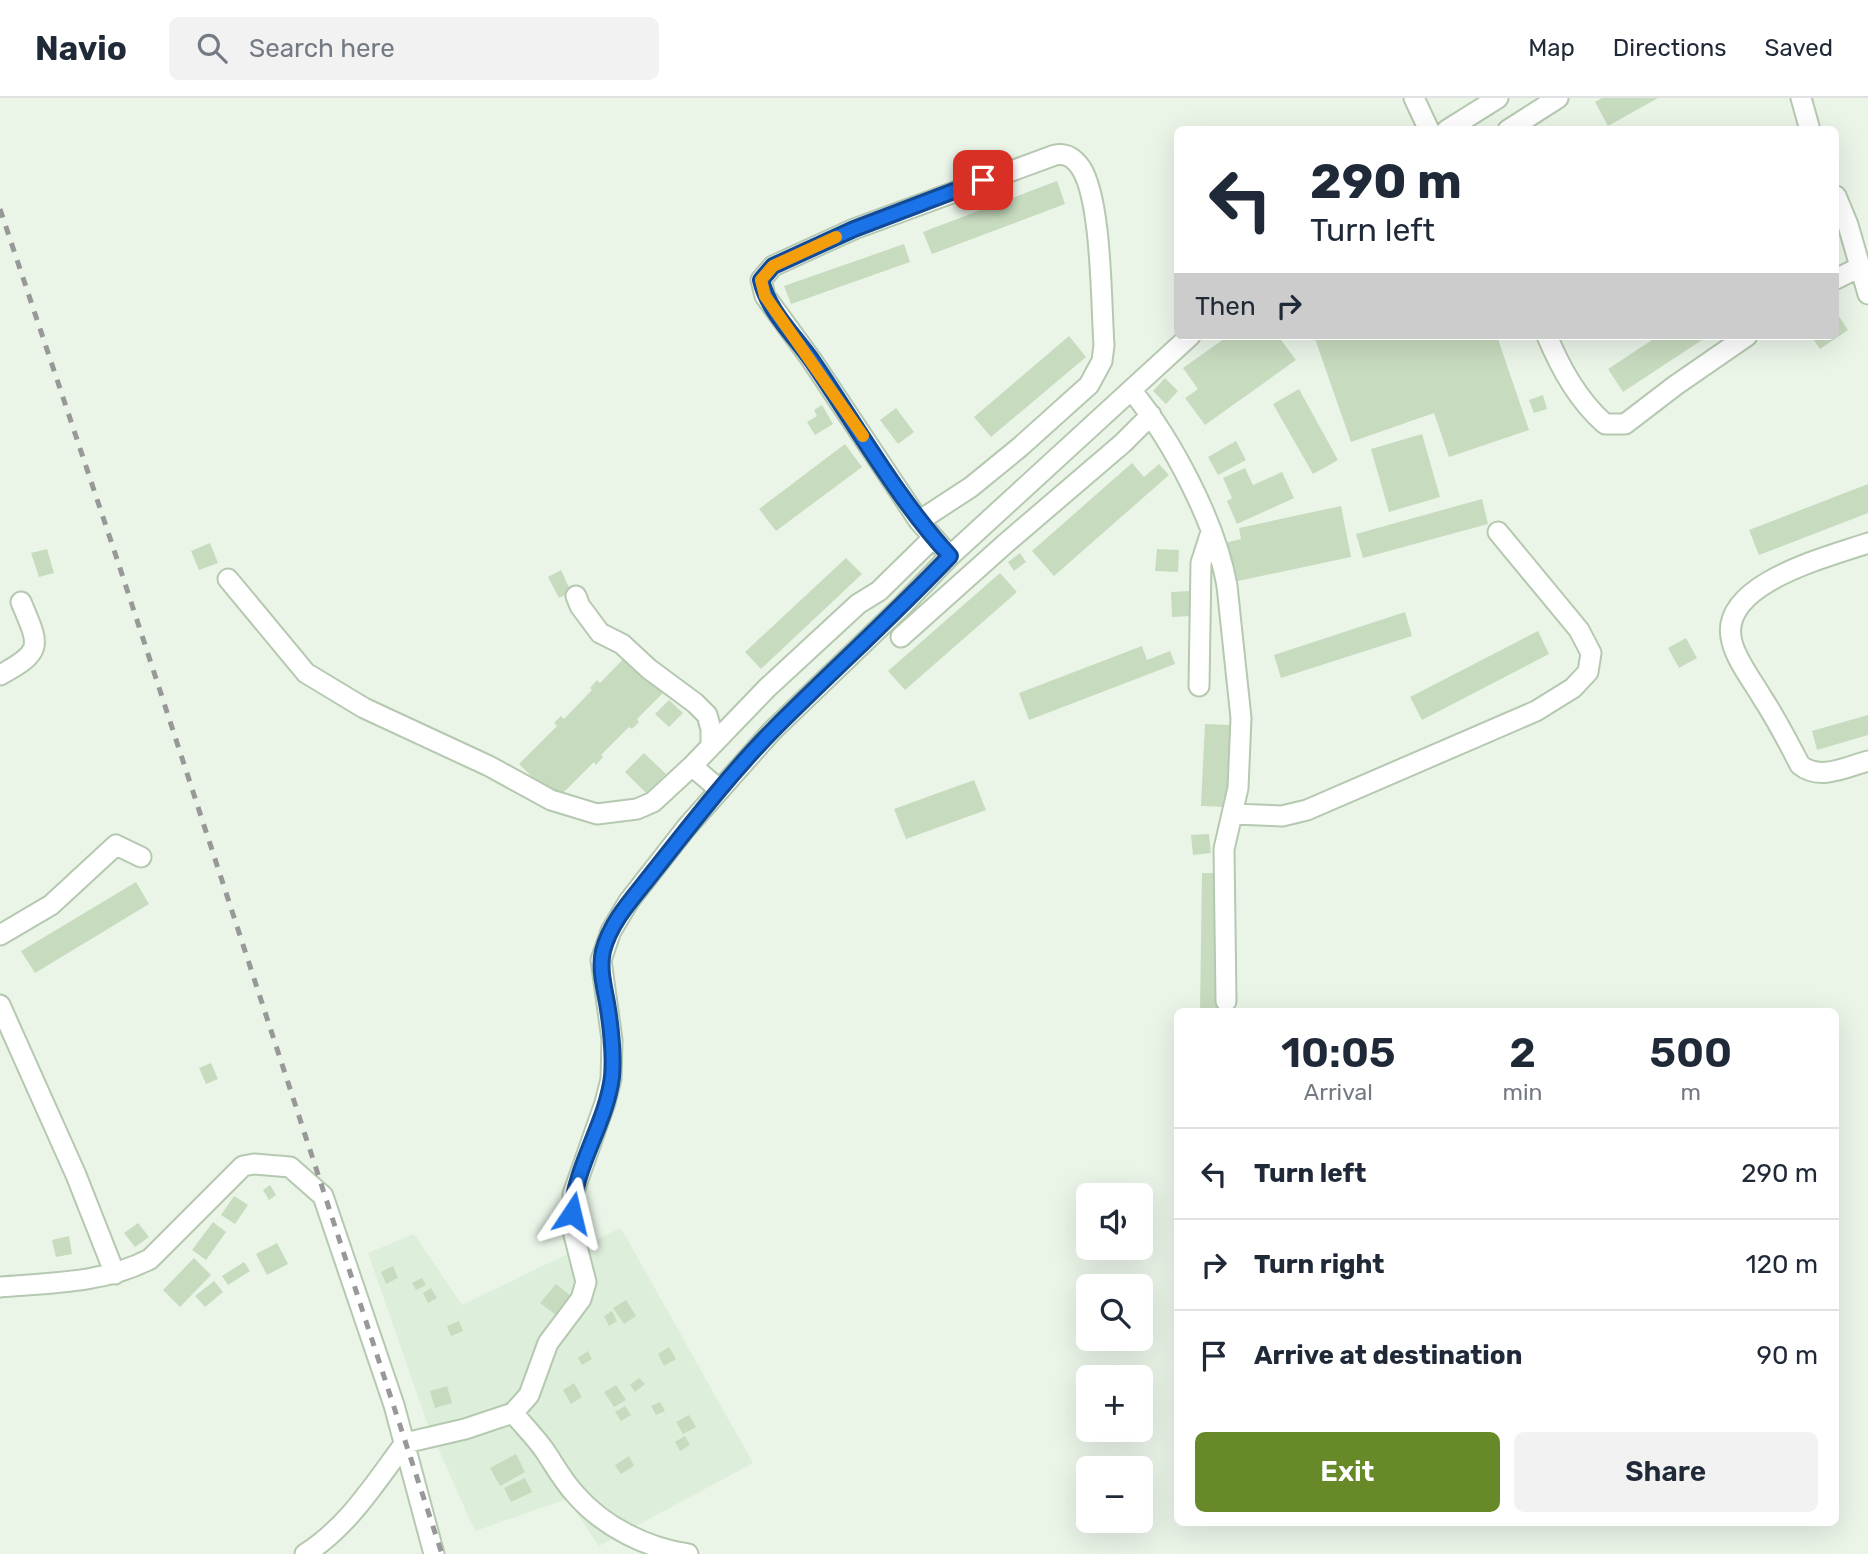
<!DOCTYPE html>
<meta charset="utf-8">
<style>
:root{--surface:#fff;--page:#f2f2f3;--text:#1f2937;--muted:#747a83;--line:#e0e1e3;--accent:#678928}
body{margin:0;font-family:Rubik,sans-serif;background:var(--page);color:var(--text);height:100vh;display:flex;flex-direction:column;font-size:26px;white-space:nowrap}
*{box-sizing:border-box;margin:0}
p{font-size:23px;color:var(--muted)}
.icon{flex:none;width:38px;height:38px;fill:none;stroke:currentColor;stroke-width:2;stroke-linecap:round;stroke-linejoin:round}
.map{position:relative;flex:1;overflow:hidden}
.sheet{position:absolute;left:1174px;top:910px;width:665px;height:518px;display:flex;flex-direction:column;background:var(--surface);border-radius:10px;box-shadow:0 7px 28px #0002}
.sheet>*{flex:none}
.banner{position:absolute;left:1174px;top:28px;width:665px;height:214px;border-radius:10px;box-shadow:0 7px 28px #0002;background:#fff;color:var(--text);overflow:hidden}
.buttons{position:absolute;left:1076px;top:1085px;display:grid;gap:14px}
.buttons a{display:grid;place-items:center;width:77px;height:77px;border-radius:10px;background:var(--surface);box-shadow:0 7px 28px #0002;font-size:35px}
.pin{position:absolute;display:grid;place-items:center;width:60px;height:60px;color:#fff;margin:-30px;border-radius:14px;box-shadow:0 4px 10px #0006}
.me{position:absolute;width:77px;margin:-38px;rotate:10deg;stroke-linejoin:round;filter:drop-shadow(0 0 5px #0008)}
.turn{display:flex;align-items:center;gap:24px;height:147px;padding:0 21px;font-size:32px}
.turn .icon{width:91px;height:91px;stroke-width:2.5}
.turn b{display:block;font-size:49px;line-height:60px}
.then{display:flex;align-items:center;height:66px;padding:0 21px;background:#0003;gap:14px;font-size:26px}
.eta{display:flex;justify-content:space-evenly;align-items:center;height:119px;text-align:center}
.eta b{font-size:42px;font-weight:600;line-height:49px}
.button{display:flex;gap:14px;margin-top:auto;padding:14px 21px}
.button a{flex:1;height:80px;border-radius:10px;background:var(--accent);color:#fff;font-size:28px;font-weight:600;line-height:80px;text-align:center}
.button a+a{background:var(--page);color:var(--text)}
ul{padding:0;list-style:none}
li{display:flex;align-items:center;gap:21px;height:91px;padding:0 21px;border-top:2px solid var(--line)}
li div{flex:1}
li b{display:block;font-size:26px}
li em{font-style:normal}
header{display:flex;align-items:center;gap:42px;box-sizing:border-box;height:98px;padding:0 35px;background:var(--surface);border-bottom:2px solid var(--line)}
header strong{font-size:33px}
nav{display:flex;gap:38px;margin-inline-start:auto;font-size:24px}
.search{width:490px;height:63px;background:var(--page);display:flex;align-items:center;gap:18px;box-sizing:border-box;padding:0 24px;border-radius:10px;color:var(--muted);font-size:26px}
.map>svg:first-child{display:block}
.residential{fill:#ddeeda}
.building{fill:#c7dbbf}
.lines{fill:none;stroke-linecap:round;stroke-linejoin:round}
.minor-casing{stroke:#b5c8b0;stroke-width:23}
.minor{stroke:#fff;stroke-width:19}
.rail{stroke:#989898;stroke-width:5;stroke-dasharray:9 9;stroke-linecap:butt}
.route-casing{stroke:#114b97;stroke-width:18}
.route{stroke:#1a73e8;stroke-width:12}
.slow{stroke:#f59e0b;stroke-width:12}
</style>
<header>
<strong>Navio</strong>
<div class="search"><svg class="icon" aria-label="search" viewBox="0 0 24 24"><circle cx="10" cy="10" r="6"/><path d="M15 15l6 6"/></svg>Search here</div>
<nav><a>Map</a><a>Directions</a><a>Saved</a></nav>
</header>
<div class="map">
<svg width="1868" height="1456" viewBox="0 0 1868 1456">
<rect width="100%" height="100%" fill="#eaf5e8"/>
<path class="residential" d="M 621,1130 L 753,1365 L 599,1448 L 567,1401 L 475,1433 L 429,1330 L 368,1155 L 414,1136 L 462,1207 Z"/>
<path class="building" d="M 1602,0 L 1658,0 L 1608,28 L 1595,4 Z
M 1057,83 L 1065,106 L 932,156 L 923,134 Z
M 904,146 L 910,164 L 791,206 L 784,188 Z
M 1836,214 L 1848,232 L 1820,251 L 1811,238 L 1836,238 Z
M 1069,238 L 1086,259 L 991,339 L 974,319 Z
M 1228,238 L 1278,238 L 1296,262 L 1205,327 L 1185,300 L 1198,291 L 1183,270 Z
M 1314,238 L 1497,238 L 1529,332 L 1449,359 L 1434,315 L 1351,344 Z
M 1658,238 L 1708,238 L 1623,294 L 1608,271 Z
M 1165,280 L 1178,293 L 1166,306 L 1153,293 Z
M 1299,291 L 1338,362 L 1313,376 L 1273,306 Z
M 1543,297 L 1547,311 L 1534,315 L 1529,302 Z
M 822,307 L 833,326 L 815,337 L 807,324 L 817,318 L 814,312 Z
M 896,310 L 914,334 L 898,346 L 880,322 Z
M 1422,336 L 1440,399 L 1389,414 L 1371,351 Z
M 1236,343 L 1246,362 L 1218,377 L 1208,359 Z
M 845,346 L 862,369 L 776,433 L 759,411 Z
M 1132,365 L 1144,379 L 1159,366 L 1169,377 L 1054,478 L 1032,453 Z
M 1245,370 L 1253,387 L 1282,374 L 1294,400 L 1237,426 L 1227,403 L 1232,400 L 1223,380 Z
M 1868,386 L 1868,415 L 1759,457 L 1749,432 Z
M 1482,401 L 1488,426 L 1363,460 L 1356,436 Z
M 1341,408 L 1351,459 L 1233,484 L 1225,445 L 1241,441 L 1239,430 Z
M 210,445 L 218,465 L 199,472 L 191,453 Z
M 47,451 L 54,475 L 39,479 L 31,455 Z
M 1157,451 L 1179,452 L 1178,474 L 1155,473 Z
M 1020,455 L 1026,464 L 1014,473 L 1008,464 Z
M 846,460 L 862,476 L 761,571 L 745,554 Z
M 561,472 L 571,494 L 559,500 L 548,479 Z
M 1000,475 L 1017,494 L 905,592 L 888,573 Z
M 1190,493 L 1191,518 L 1172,519 L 1171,494 Z
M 1405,514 L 1412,538 L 1281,580 L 1274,557 Z
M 1538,533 L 1549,556 L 1422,622 L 1410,599 Z
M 1686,540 L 1697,560 L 1679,570 L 1668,550 Z
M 1142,548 L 1147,562 L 1170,553 L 1175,566 L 1029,622 L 1019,595 Z
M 629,555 L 666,592 L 637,621 L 639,624 L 632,631 L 629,629 L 601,657 L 603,659 L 596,667 L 594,664 L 556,702 L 519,666 L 557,628 L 554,625 L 561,618 L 564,621 L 592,592 L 590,590 L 597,582 L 600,585 Z
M 669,602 L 683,615 L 669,629 L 655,616 Z
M 1868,617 L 1868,637 L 1817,652 L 1812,633 Z
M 1205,626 L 1230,627 L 1226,709 L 1201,708 Z
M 644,655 L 666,676 L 646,695 L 625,674 Z
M 974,682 L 986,712 L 906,741 L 894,711 Z
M 1209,736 L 1211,755 L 1193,757 L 1191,737 Z
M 1202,775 L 1219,775 L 1217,912 L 1200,912 Z
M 136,784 L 149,806 L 35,875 L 21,853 Z
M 211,965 L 218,981 L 206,986 L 199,970 Z
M 270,1087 L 276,1097 L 269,1102 L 263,1092 Z
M 234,1098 L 248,1107 L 235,1126 L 221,1117 Z
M 213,1124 L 226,1134 L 206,1162 L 192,1152 Z
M 138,1125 L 149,1139 L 135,1149 L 124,1135 Z
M 69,1138 L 72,1156 L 56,1159 L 52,1142 Z
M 277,1145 L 288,1166 L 267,1177 L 256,1156 Z
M 194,1160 L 211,1177 L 180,1209 L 163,1192 Z
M 244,1164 L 250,1173 L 228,1187 L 222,1178 Z
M 393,1168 L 398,1180 L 386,1186 L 381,1174 Z
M 422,1180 L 426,1187 L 416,1192 L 412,1185 Z
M 214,1183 L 223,1194 L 205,1209 L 195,1198 Z
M 556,1186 L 571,1198 L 556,1217 L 540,1205 Z
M 431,1190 L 437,1200 L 428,1205 L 423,1195 Z
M 626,1202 L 636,1218 L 624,1226 L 613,1210 Z
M 612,1213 L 617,1223 L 609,1228 L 604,1218 Z
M 459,1223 L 463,1233 L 451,1238 L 447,1228 Z
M 669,1249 L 676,1261 L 664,1268 L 658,1256 Z
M 588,1253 L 592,1261 L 582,1267 L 578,1260 Z
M 639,1280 L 645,1286 L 635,1294 L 630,1287 Z
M 574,1285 L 582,1299 L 571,1306 L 563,1292 Z
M 616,1287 L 626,1302 L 614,1309 L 604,1294 Z
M 447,1288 L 452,1305 L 435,1310 L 430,1293 Z
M 660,1304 L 665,1313 L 656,1317 L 651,1308 Z
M 625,1308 L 631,1317 L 621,1323 L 615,1314 Z
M 689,1317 L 696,1329 L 683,1336 L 676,1324 Z
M 685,1338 L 690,1347 L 680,1353 L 675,1344 Z
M 516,1356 L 525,1374 L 500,1388 L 490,1370 Z
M 629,1358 L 634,1368 L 621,1376 L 615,1367 Z
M 525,1380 L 532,1394 L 511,1404 L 504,1390 Z"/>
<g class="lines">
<g class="minor-casing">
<path id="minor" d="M 1414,0 L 1429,32
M 1801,0 L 1810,32
M 1447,32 L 1498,0
M 1508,32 L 1558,0
M 1836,98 L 1848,127 L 1868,196
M 1836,181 L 1860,169
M 1547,238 C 1561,271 1578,302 1605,326 L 1625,326 L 1676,287 L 1747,238
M 1132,293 C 1172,342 1216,425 1227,488 L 1241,620 L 1238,690 L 1224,751 L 1226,903
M 919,423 L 971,389 L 1020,349 L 1089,287 L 1102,263 L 1104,247 C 1101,206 1102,103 1081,70 C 1074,60 1067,55 1055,57 L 854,131 L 773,168 L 761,182 L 765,198 L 811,261 L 919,423 L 950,458
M 1868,445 C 1828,459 1716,486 1732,544 C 1737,564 1753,583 1763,601 C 1777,622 1788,644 1800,667 C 1820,683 1846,669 1868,663
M 228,481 L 306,575 L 364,610 L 489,668 L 551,702 L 597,716 L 637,711 L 653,704 L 692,668 L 720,692
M 576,498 L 580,508 L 600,535 L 622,546 L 649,571 L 695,605 L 707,617 L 711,631 L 711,648
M 901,539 L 1005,446 L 1123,345 L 1151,317
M 0,577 C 45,553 39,547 21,504
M 1199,588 L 1201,465 L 1211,434
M 692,668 L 767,590 L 858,506 L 879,493 L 933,440
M 1233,716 L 1282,718 L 1307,712 L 1536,613 L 1573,590 L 1588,574 L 1591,555 L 1579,532 L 1498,434
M 0,837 L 51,807 L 116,747 L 141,759
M 0,907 L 76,1077 L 115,1176
M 0,1189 C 50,1185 105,1185 150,1161 L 243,1068 L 254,1066 L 290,1069 L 323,1098 L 394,1307 L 434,1456
M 513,1315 C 524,1328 536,1340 545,1353 C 555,1368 563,1383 576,1397 C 604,1429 647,1450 688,1456
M 305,1456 C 348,1429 375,1385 405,1345 L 465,1331 L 513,1315 L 529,1297 L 548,1245 L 581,1201 L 586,1184 L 573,1133 L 573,1096 L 605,1005 L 611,981 L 612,942 L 601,862 L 611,833 L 629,803 L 686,730 L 772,633 L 903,507 L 950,458 L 1190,238"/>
</g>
<use href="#minor" class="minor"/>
<path class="rail" d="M 0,111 L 117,461 L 442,1456"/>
</g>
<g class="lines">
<g class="route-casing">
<path id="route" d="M 572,1115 C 575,1067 606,1026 612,979 C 614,955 611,929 607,905 C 604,888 599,870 603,853 C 611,822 635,798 654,773 C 692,725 730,676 773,632 C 832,573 893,518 950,458 C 898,402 856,327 813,264 C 795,238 768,213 761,182 L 773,168 L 854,131 L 983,82"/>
</g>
<use href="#route" class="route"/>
<path class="slow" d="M 836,139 L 773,168 L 761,182 L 765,198 L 863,338"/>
</g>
</svg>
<div class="buttons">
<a><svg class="icon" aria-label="sound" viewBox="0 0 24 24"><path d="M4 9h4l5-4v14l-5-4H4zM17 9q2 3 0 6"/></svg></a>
<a><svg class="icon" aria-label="search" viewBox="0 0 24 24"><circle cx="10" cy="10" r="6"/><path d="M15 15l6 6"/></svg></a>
<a>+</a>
<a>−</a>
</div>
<div class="pin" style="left:983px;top:82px;background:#d93025"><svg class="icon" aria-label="arrive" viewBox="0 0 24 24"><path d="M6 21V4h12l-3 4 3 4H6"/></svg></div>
<svg class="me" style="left:572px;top:1115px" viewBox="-20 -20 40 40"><path d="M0-17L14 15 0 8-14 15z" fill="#1a73e8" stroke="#fff" stroke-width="4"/></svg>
<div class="banner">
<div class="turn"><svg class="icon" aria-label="left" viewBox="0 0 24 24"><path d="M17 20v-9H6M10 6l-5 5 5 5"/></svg><div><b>290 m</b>Turn left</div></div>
<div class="then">Then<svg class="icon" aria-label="right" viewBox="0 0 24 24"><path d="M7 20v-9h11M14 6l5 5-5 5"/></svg></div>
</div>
<section class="sheet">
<div class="eta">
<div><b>10:05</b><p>Arrival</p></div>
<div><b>2</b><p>min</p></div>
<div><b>500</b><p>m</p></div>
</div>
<ul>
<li><svg class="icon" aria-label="left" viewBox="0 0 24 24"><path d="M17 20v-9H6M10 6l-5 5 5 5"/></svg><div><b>Turn left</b></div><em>290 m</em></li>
<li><svg class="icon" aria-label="right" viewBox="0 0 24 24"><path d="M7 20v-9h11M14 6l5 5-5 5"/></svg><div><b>Turn right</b></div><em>120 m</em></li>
<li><svg class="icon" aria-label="arrive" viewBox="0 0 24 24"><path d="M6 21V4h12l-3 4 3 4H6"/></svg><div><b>Arrive at destination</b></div><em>90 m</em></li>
</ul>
<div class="button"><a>Exit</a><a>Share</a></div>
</section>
</div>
